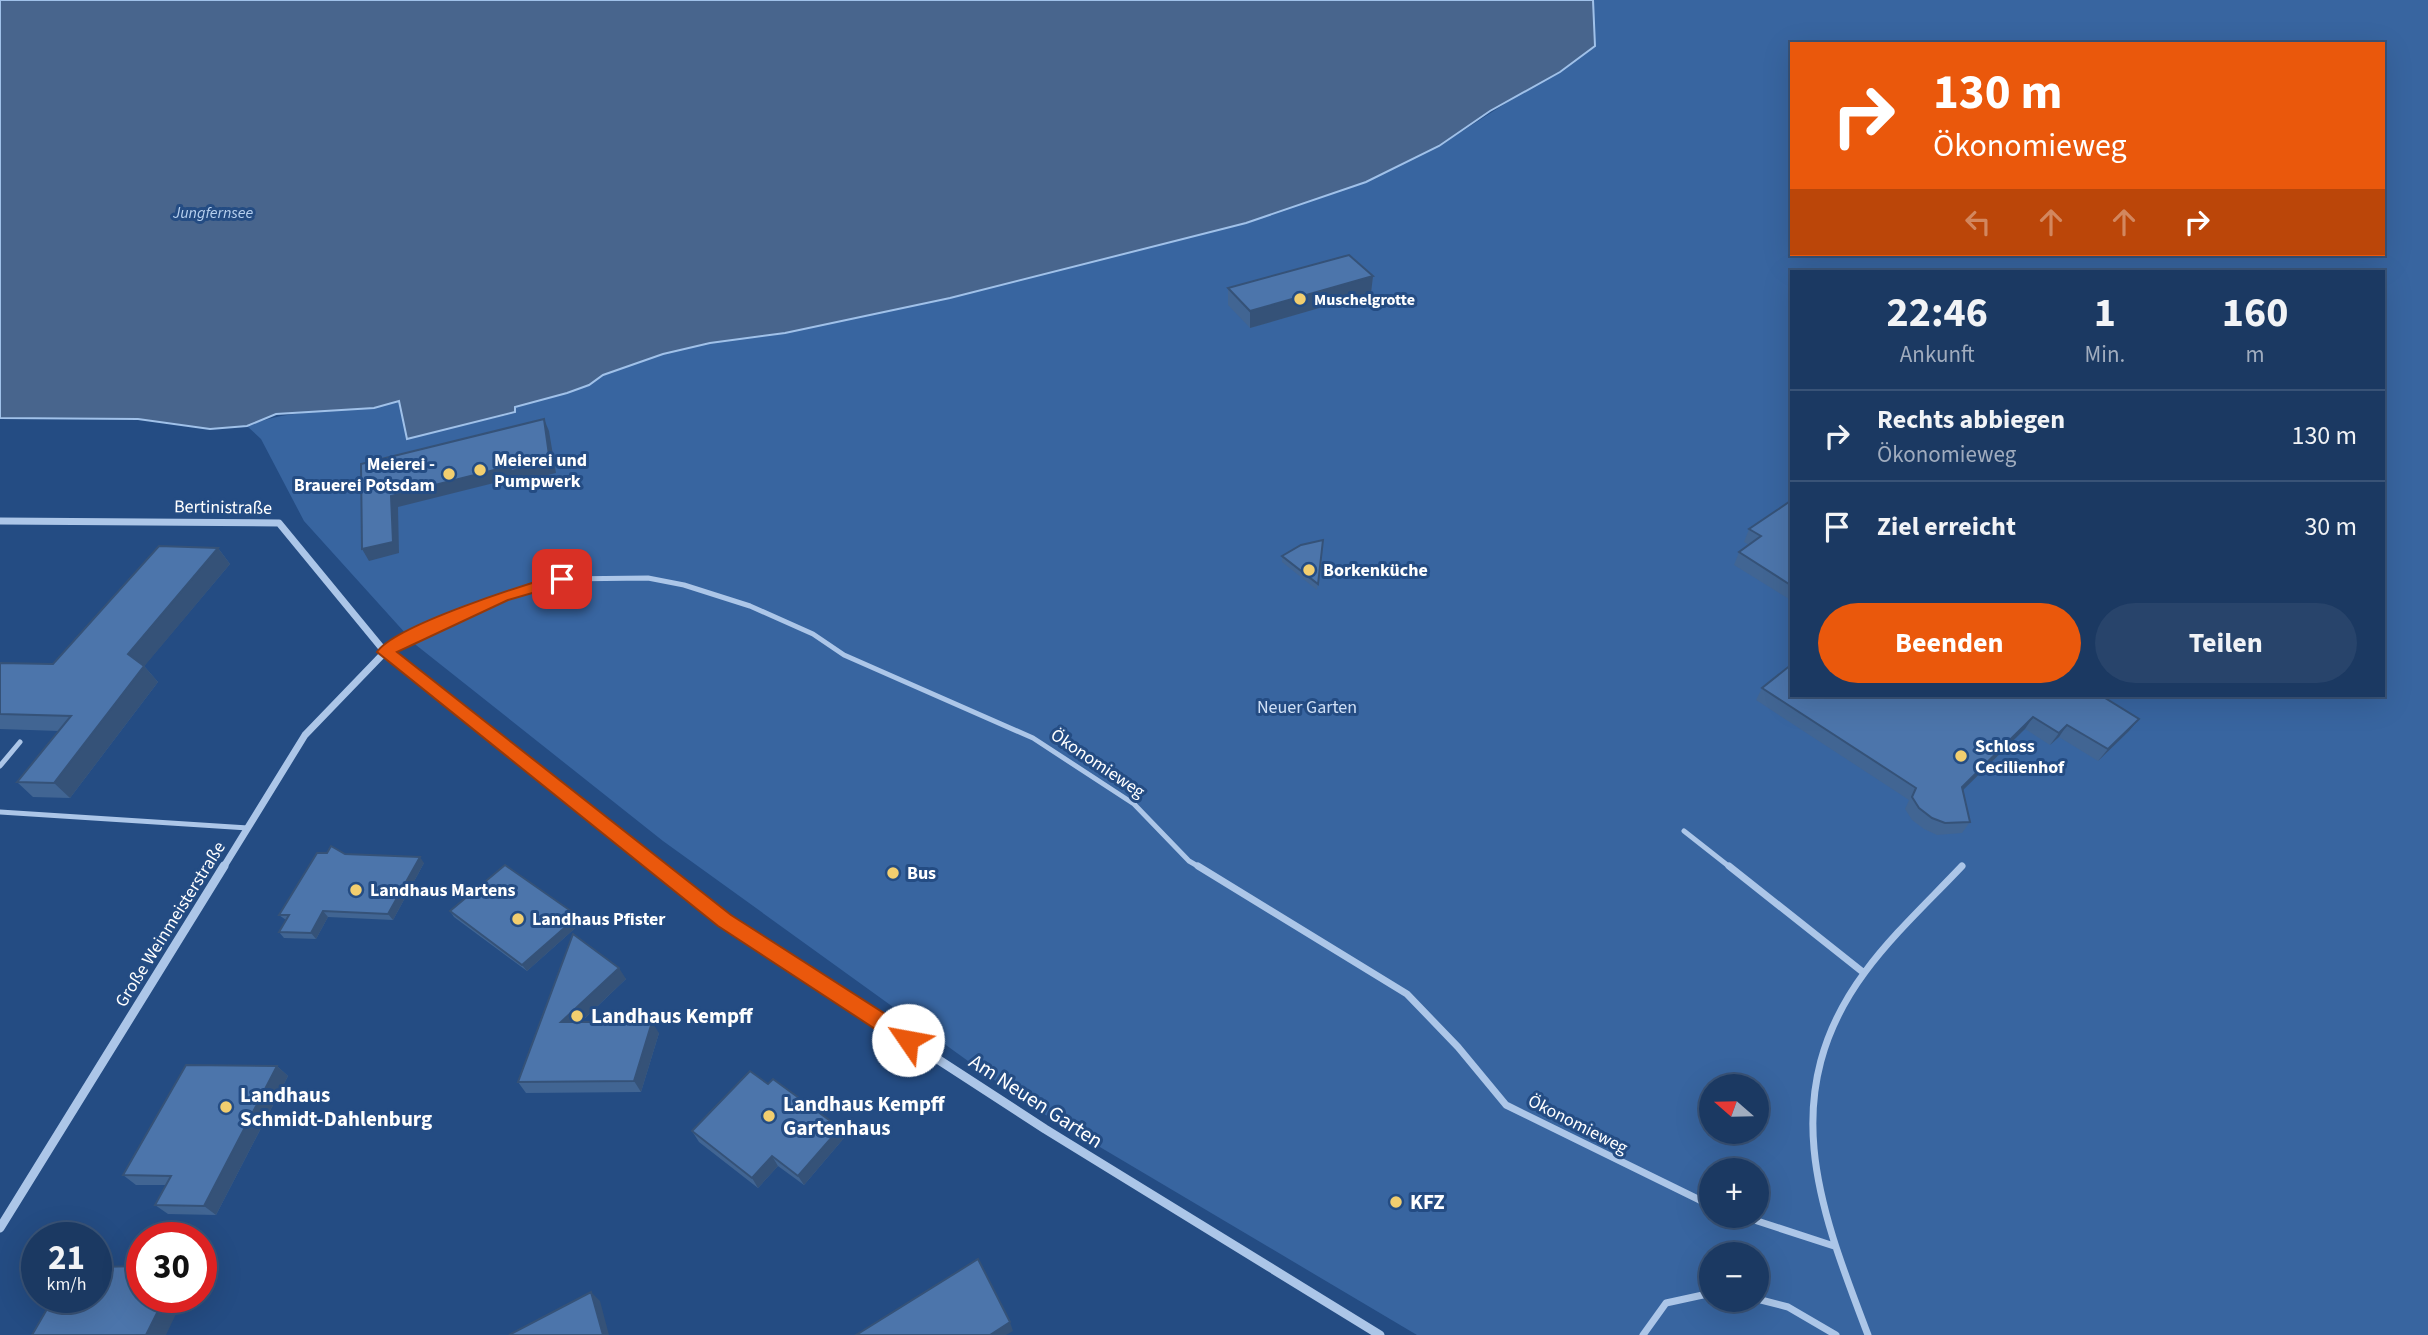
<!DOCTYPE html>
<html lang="de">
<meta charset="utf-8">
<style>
:root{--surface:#1b3962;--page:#28446b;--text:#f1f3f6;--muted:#a0acbe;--line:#395377;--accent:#ea580c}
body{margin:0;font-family:"Source Sans 3",sans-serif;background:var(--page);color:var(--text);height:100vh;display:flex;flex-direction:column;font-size:26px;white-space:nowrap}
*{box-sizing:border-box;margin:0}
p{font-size:23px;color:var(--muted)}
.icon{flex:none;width:38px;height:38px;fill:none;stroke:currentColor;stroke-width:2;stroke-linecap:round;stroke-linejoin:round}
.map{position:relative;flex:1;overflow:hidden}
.details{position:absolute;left:1790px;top:270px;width:595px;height:427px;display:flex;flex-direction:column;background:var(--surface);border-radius:0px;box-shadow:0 7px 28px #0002,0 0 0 2px var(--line)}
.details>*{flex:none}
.hud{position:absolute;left:1790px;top:42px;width:595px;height:214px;border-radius:0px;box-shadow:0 7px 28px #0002,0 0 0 2px var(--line);background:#ea580c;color:#fff;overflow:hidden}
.needle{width:46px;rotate:290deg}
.controls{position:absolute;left:1699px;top:1074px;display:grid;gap:14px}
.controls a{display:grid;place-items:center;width:70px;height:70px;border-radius:50%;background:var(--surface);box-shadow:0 7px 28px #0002,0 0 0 2px var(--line);font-size:35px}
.speed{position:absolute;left:21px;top:1222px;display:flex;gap:14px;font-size:35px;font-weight:700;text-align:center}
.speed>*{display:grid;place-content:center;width:91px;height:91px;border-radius:50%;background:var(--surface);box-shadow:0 7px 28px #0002,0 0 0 2px var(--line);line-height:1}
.speed small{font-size:18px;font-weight:400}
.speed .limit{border:10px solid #d22;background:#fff;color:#111}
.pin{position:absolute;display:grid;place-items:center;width:60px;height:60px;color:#fff;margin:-30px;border-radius:14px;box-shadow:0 4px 10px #0006}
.me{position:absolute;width:77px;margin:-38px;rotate:303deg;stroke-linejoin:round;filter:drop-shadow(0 0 5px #0008)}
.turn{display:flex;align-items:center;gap:24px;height:147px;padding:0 28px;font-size:32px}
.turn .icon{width:91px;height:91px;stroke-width:2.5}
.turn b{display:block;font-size:49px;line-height:60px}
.lanes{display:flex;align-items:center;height:66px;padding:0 28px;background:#0003;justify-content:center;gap:35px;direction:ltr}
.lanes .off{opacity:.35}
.eta{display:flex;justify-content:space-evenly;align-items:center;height:119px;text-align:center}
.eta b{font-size:42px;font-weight:700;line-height:49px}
.cta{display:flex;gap:14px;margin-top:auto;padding:14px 28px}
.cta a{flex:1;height:80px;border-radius:42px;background:var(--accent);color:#fff;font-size:28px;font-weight:700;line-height:80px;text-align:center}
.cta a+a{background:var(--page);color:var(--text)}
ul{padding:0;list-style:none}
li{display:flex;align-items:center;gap:21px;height:91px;padding:0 28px;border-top:2px solid var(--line)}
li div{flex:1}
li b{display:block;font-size:26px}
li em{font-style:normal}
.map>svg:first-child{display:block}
.green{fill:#3865a0;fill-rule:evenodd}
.water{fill:#48658d;stroke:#a0c1e9;stroke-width:2}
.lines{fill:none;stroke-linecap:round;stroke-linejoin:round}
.service-far1{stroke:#acc6e8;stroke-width:5}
.service{stroke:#acc6e8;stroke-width:7}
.minor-far1{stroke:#acc6e8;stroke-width:7}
.minor{stroke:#acc6e8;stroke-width:9}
.wall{fill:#416593}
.shaded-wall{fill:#355278}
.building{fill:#4c75ab;stroke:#355278;stroke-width:2}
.route{fill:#ea580c;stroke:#983908;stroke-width:2}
.poi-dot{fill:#f2ce6f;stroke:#244c83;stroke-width:2.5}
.labels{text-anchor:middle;stroke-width:6;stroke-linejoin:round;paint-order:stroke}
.far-water-label{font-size:16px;font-style:italic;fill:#b7d0ef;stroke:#244c83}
.far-poi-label{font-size:16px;font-weight:bold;fill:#fff;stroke:#244c83;text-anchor:start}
.poi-label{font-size:18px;font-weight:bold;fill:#fff;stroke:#244c83;text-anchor:start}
.street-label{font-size:18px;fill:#fff;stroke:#244c83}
.park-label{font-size:18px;fill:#d0e0f6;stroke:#244c83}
.near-poi-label{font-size:21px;font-weight:bold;fill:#fff;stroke:#244c83;text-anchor:start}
.near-street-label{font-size:21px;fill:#fff;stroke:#244c83}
</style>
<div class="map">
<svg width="2428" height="1335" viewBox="0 0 2428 1335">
<rect width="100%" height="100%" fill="#244c83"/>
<path class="green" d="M 1593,0 L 2428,0 L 2428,1335 L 1417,1335 L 1029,1105 L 663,841 L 416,645 L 304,521 L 261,439 L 247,426 C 299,405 347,416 400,401 L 408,438 L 515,413 L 514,407 L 567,393 L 589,385 L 603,375 L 663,354 L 710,343 L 785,333 L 950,298 L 1246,223 L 1366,182 L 1439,146 L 1595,46 ZM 1792,44 L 2384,44 L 2384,254 L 1792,254 ZM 1792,271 L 2384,271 L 2384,695 L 1792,695 ZM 1712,1087 L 1757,1087 L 1757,1132 L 1712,1132 ZM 1712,1171 L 1757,1171 L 1757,1216 L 1712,1216 ZM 1712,1255 L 1757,1255 L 1757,1300 L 1712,1300 Z"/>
<path class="water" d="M 0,0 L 1593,0 L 1595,46 L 1560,72 L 1490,111 L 1439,146 L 1366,182 L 1246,223 L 950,298 L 785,333 L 710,343 L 663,354 L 603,375 L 589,385 L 567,393 L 515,407 L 515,412 L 407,439 L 399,401 L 374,408 L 276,414 L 247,426 L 210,429 L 138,419 L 0,418 Z"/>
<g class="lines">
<path class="service-far1" d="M 385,652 L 419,633 L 503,596 L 562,579 L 648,578 L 684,585 L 750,606 L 813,634 L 844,655 L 1033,738 L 1134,804 L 1189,861 L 1201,868
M 0,766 L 20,742
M 0,812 L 248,828
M 1684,831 L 1731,868
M 1960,868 L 1962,866"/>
<path class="service" d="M 1198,866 L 1407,994 L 1458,1047 L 1506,1105 L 1712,1206
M 1729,866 L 1864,973
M 1742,1216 L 1834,1246
M 1757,1299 L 1788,1307 L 1836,1335
M 1643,1335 L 1666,1303 L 1712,1293
M 1868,1335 C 1820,1209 1774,1095 1865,972 C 1893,934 1929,901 1962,866"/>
<path class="minor-far1" d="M 0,521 L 279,523 L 385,652 L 658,868
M 223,868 L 305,735 L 385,652"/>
<path class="minor" d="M 656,866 L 725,921 L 1045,1129 L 1380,1335
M 0,1228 L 224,866"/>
</g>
<path class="wall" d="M 1373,276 L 1371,293 L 1250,328 L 1228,305 L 1228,288 Z
M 1792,500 L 1792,597 L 1789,599 L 1734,565 L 1739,552 L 1749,545 L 1744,542 L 1749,529 Z
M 1323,540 L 1317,590 L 1282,562 L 1282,556 Z
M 218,548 L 230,564 L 144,666 L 158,682 L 70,798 L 33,797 L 17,782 L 59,731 L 0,729 L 0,663 L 53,664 Z
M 1762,688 L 1792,695 L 2107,695 L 2104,697 L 2129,731 L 2098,761 L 2059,737 L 2050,745 L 2025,729 L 1963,790 L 1970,822 L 1962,833 L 1937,835 L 1924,829 L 1912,820 L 1905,809 L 1909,800 L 1756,700 Z
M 345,854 L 424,863 L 393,920 L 328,917 L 316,939 L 284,938 L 279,932 L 286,920 L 279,915 Z
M 450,911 L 582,922 L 527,971 L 454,917 Z
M 573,934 L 626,979 L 581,1022 L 659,1033 L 641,1092 L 526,1093 L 518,1082 Z
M 277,1066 L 288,1076 L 216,1215 L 168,1214 L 155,1205 L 166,1185 L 136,1185 L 123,1175 Z
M 692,1131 L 844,1138 L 804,1185 L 778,1166 L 758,1188 L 699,1142 Z"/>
<path class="shaded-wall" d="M 1373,276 L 1371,293 L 1250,328 L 1250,311 Z
M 544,419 L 549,431 L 556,473 L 516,483 L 514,478 L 398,507 L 399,553 L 369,561 L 362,549 L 391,496 Z
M 218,548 L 230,564 L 142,669 L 128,654 Z
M 144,666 L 158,682 L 70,798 L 54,783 Z
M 2033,717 L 2025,729 L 1954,799 L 1962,787 Z
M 2139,719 L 2129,731 L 2098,761 L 2108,749 Z
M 2067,725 L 2059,737 L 2050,745 L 2059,733 Z
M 420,857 L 424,863 L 393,920 L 388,914 Z
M 323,911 L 328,917 L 316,939 L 311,933 Z
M 578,916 L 582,922 L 527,971 L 522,965 Z
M 619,968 L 626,979 L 569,1033 L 561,1022 Z
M 652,1022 L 659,1033 L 641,1092 L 634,1081 Z
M 277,1066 L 288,1076 L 216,1215 L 204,1206 Z
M 840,1128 L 844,1138 L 804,1185 L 798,1176 Z
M 772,1156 L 778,1166 L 758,1188 L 752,1178 Z
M 591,1292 L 600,1301 L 609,1335 L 603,1335 Z
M 165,1297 L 184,1297 L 166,1335 L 146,1335 Z
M 1010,1322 L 1013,1331 L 1006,1335 L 990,1335 Z"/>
<path class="building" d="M 1349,255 L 1373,276 L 1250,311 L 1228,288 Z
M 544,419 L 550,462 L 511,471 L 510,466 L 391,496 L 393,542 L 362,549 L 361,464 Z
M 1792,500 L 1792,586 L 1739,552 L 1761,536 L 1749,529 Z
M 1323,540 L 1318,584 L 1282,556 L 1301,545 Z
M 159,546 L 218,548 L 128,654 L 144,666 L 54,783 L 17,782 L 71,716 L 0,714 L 0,663 L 53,664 Z
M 1792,664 L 1792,695 L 2103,695 L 2102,696 L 2139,719 L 2108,749 L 2067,725 L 2059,733 L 2033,717 L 1962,787 L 1970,822 L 1945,823 L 1932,818 L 1919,808 L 1912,797 L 1916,788 L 1762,688 Z
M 331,846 L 345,854 L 420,857 L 388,914 L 323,911 L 311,933 L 279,932 L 289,915 L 279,915 L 317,853 L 327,853 Z
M 505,865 L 578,916 L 522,965 L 450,911 Z
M 573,934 L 619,968 L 561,1022 L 652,1022 L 634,1081 L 518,1082 Z
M 186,1065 L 277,1066 L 204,1206 L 155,1205 L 171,1176 L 123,1175 Z
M 750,1071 L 768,1084 L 773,1079 L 840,1128 L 798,1176 L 772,1156 L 752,1178 L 692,1131 Z
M 978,1259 L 1010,1322 L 990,1335 L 856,1335 Z
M 142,1266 L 142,1297 L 165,1297 L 146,1335 L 32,1335 L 54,1297 L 96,1297 L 96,1267 Z
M 591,1292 L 603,1335 L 509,1335 Z"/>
<path class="route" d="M 562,574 L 569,579 L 567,583 L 508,600 L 397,652 L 731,915 L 915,1033 L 918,1040 L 915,1046 L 908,1049 L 901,1046 L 718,926 L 377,652 C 395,625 527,584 562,574 Z"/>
<g class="poi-dot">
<circle cx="1300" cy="299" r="7"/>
<circle cx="480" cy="470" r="7"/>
<circle cx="449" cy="474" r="7"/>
<circle cx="1309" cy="570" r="7"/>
<circle cx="1961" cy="756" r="7"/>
<circle cx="893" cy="873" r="7"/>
<circle cx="356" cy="890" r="7"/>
<circle cx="518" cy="919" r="7"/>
<circle cx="577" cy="1016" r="7"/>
<circle cx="226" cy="1107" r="7"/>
<circle cx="769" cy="1116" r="7"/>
<circle cx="1396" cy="1202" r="7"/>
</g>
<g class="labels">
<g class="far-water-label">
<text x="213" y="218">Jungfernsee</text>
</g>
<g class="far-poi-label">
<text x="1314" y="305">Muschelgrotte</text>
</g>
<g class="poi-label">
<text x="494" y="466">Meierei und<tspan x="494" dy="21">Pumpwerk</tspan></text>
<text x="435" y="470" text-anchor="end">Meierei -<tspan x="435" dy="21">Brauerei Potsdam</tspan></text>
<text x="1323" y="576">Borkenküche</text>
<text x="1975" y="752">Schloss<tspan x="1975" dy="21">Cecilienhof</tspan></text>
<text x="907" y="879">Bus</text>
<text x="370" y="896">Landhaus Martens</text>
<text x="532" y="925">Landhaus Pfister</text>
</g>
<g class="street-label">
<text transform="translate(223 507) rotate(1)" y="6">Bertinistraße</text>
<text transform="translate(1098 763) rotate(34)" y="6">Ökonomieweg</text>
<text transform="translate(170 924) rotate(-58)" y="6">Große Weinmeisterstraße</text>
<text transform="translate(1578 1124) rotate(27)" y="6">Ökonomieweg</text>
</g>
<g class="park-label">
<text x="1307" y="713">Neuer Garten</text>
</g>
<g class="near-poi-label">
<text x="591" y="1023">Landhaus Kempff</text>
<text x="240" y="1102">Landhaus<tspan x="240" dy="24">Schmidt-Dahlenburg</tspan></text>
<text x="783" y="1111">Landhaus Kempff<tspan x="783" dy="24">Gartenhaus</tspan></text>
<text x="1410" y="1209">KFZ</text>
</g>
<g class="near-street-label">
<text transform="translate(1036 1101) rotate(33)" y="7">Am Neuen Garten</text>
</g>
</g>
</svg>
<div class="controls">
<a><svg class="needle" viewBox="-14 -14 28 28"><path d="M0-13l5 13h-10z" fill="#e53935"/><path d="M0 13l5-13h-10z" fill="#a0acbe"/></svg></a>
<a>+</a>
<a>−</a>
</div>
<div class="speed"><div>21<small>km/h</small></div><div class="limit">30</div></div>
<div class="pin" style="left:562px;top:579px;background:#d93025"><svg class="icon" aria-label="arrive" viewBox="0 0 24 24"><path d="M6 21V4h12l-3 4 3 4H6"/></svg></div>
<svg class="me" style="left:908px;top:1040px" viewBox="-20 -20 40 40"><circle r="19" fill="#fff"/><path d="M0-13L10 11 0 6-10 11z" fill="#ea580c"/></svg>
<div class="hud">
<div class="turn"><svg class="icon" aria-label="right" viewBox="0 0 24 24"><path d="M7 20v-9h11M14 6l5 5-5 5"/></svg><div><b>130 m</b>Ökonomieweg</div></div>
<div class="lanes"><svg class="icon off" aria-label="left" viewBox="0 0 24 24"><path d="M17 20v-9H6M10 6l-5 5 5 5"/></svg><svg class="icon off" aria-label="ahead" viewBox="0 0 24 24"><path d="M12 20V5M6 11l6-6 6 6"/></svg><svg class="icon off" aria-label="ahead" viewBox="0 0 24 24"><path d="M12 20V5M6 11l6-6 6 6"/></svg><svg class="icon" aria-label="right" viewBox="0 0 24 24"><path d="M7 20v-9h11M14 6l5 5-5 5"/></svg></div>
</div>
<section class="details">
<div class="eta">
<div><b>22:46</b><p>Ankunft</p></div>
<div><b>1</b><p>Min.</p></div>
<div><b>160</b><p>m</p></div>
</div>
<ul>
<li><svg class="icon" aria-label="right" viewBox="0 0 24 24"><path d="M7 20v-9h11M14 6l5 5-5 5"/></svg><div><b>Rechts abbiegen</b><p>Ökonomieweg</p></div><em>130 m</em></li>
<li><svg class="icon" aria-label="arrive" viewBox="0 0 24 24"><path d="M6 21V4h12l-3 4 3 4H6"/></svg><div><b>Ziel erreicht</b></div><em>30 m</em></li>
</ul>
<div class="cta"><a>Beenden</a><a>Teilen</a></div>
</section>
</div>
